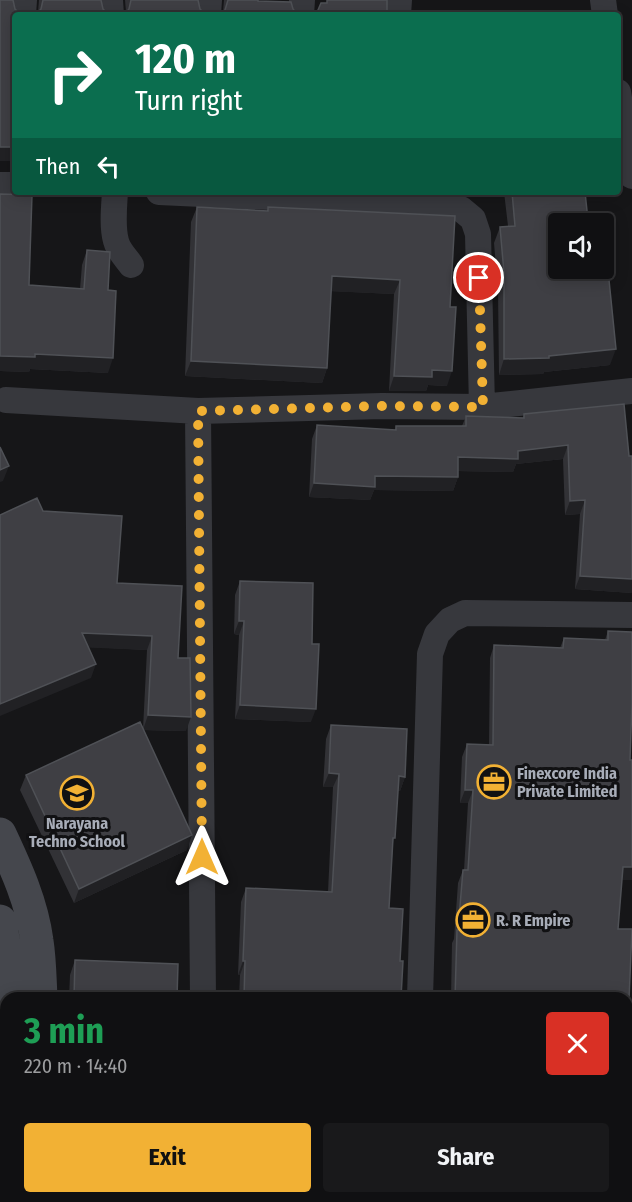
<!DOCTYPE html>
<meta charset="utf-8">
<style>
:root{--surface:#101012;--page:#19191b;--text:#f1f3f6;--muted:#9c9d9f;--line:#303032;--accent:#f2b134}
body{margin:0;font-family:"Fira Sans Condensed",sans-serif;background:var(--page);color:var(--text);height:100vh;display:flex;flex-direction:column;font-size:22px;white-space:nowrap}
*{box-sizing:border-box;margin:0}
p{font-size:20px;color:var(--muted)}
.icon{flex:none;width:33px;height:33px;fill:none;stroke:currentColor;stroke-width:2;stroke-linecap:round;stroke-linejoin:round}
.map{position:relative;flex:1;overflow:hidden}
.side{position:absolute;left:0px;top:992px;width:633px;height:212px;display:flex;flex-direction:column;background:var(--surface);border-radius:18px 18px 0 0;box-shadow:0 3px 15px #0003,0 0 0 2px var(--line)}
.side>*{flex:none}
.hud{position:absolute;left:12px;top:12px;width:609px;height:183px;border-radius:6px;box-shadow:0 3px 15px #0003,0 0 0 2px var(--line);background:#0b6e4f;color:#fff;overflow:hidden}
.controls{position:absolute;left:548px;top:213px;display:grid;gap:12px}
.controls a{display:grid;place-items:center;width:66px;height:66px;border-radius:6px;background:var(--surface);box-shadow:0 3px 15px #0003,0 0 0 2px var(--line);font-size:30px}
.pin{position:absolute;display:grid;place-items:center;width:51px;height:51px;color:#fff;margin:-26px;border:3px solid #fff;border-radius:50%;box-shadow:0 2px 6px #0007}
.me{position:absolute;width:66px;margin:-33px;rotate:0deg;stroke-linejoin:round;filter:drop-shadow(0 0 4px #0008)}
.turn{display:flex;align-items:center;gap:21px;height:126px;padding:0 24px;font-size:27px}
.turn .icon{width:78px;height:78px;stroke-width:2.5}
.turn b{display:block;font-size:42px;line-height:51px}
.then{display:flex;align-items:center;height:57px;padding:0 24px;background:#0003;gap:12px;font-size:22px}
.round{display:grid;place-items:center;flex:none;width:63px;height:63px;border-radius:6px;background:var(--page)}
.head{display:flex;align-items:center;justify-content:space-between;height:102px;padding:0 24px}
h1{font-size:36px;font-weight:700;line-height:45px;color:#1e9e55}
.cta{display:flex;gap:12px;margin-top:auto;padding:12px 24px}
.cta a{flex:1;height:69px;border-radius:6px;background:var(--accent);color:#111;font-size:24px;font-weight:700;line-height:69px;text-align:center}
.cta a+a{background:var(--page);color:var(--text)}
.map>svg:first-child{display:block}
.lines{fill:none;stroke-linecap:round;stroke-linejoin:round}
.street{stroke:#37383d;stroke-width:26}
.secondary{stroke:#45474d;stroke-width:33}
.wall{fill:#323236}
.shaded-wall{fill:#212124}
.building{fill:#3f3f44;stroke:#4f5156;stroke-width:1.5;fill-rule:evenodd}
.route{stroke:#f2b134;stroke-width:10;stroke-dasharray:0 18}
.labels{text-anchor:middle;stroke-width:6;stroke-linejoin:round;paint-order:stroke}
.poi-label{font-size:16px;font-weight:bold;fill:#a8adb8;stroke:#111113;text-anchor:start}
</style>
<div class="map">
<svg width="632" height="1202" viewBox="0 0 632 1202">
<rect width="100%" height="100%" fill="#161618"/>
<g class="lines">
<path class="street" d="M 110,0 L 111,15
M 603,0 L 605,15
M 23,15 L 24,0
M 208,15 L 209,0
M 301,15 L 302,0
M 398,15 L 399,0
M 618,92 L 632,176
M 0,185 L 15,185
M 115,192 C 114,207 112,227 116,241 C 118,250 126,258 131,265
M 159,192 L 445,205 L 461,209 L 473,219 L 478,234 L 482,407
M 6,400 L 198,411 L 382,406 L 482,407 L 632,391
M 198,411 L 203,998
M 420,998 L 430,654 L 437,634 L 450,620 L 465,613 L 632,615
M 627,1066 L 632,1067
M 203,1202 L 203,1197"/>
<path class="secondary" d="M 0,834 C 16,868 32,903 37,941 C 40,960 40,979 41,998
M 0,921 L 9,972 L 10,998
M 6,1202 L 7,1197
M 36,1202 L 36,1197"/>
</g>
<path class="wall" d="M 39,0 L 101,0 L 35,15 L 38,12 Z
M 125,0 L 198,0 L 125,14 L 126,12 Z
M 224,0 L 258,0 L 258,1 L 293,9 L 297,14 L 220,15 L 223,12 Z
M 504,192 L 585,192 L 588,220 L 610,365 L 544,372 L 543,374 L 499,375 L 498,290 L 494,243 L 500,227 L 508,226 Z
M 0,194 L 29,285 L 80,289 L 82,265 L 87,250 L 108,290 L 108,373 L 30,369 L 29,372 L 0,371 Z
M 197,207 L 267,211 L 268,207 L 450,307 L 447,386 L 428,385 L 426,391 L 389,391 L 394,294 L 331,291 L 327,368 L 322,383 L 185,376 L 191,222 Z
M 524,414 L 629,456 L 632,456 L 632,593 L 575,589 L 580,514 L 565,515 L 563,459 L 516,464 L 513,472 L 458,471 L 458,477 L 453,491 L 374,490 L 370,500 L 309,497 L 312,439 L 317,425 L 395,430 L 396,426 L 462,426 L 466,416 L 523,418 Z
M 43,511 L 117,583 L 178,658 L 186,731 L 143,730 L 187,850 L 74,903 L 20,790 L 26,775 L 143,729 L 147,650 L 89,647 L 91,678 Z
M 240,581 L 312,644 L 311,722 L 235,719 L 239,635 L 234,634 L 235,595 Z
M 608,631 L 622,880 L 618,929 L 627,998 L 451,998 L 452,943 L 454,939 L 458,883 L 463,870 L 464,870 L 468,803 L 460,803 L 462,757 L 467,744 L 489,745 L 490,658 L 494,645 L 560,648 L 564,638 L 605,640 Z
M 331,725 L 405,777 L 400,791 L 398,791 L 393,844 L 389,908 L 400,961 L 401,998 L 239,998 L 240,975 L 238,975 L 241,902 L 246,888 L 328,892 L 333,787 L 323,787 L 326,739 Z
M 75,960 L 177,998 L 69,998 L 70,975 Z
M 243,1197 L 443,1197 L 442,1202 L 241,1202 Z
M 524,1197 L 606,1197 L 606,1202 L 524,1202 Z"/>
<path class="shaded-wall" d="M 0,147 L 15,147 L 15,161 L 0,161 Z
M 332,276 L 400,280 L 394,294 L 326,291 Z
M 616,349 L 610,365 L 544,372 L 543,374 L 499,375 L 504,359 L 549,356 Z
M 35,354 L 113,358 L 108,373 L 30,369 L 29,372 L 0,371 L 0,356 Z
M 191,361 L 327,368 L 322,383 L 185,376 Z
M 432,370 L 452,371 L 447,386 L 428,385 L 426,391 L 389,391 L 394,376 Z
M 568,445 L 563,459 L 516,464 L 513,472 L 453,471 L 458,457 Z
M 9,466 L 3,481 L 0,482 L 0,470 Z
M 375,476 L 458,477 L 453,491 L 374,490 L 370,500 L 309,497 L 314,483 Z
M 585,500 L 580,514 L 565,515 L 570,501 Z
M 580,576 L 632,579 L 632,593 L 575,589 Z
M 239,621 L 244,621 L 239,635 L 234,634 Z
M 82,633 L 152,636 L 147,650 L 77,647 Z
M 96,664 L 91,678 L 0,716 L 0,704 Z
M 240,705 L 316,709 L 311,722 L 235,719 Z
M 148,715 L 191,717 L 186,731 L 143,730 Z
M 329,773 L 339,774 L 333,787 L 323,787 Z
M 399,776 L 405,777 L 400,791 L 394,790 Z
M 465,790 L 473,790 L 468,803 L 460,803 Z
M 192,835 L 187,850 L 74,903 L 79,889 Z
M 623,867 L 632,867 L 632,880 L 618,880 Z
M 243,961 L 245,961 L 240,975 L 238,975 Z"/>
<path class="building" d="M 0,0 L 13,0 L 15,9 L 20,14 L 23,15 L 15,15 L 15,147 L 0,147 Z
M 43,0 L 101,0 L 103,9 L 109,15 L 111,15 L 33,15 L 35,15 L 41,9 Z
M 131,0 L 198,0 L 200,9 L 205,14 L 208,15 L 121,15 L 125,14 L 129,9 Z
M 228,0 L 258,0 L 258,1 L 291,2 L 293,9 L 297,14 L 302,15 L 218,15 L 220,15 L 225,10 Z
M 327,0 L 387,0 L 387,15 L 311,15 L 318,10 L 321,3 L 327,3 Z
M 512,192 L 585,192 L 588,220 L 604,219 L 608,270 L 616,349 L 549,356 L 549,358 L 504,359 L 504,273 L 500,227 L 515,226 ZM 558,224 L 603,224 L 603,268 L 558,268 Z
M 0,194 L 32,195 L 29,285 L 84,289 L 87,250 L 110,252 L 108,290 L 116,291 L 113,358 L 35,354 L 35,357 L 0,356 Z
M 197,207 L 268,211 L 268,207 L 455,216 L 450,307 L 456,307 L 452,371 L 432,370 L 432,377 L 394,376 L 400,280 L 332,276 L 327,368 L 191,361 Z
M 624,404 L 629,456 L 632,456 L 632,579 L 580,576 L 585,500 L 570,501 L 568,445 L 518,451 L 518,459 L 458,457 L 458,477 L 375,476 L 375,487 L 314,483 L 317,425 L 396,430 L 396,426 L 466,426 L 466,416 L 524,418 L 524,414 Z
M 0,447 L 9,466 L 0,470 Z
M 37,498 L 43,511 L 122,516 L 117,583 L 182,586 L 178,658 L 190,658 L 191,717 L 148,715 L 152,636 L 82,633 L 96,664 L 0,704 L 0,515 Z
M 240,581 L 313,583 L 312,644 L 319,644 L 316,709 L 240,705 L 244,621 L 239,621 Z
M 608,631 L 632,632 L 632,703 L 630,760 L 632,760 L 632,867 L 623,867 L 618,929 L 632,929 L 628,1023 L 627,998 L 455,998 L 457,930 L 458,930 L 463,870 L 468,870 L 473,790 L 465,790 L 467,744 L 493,745 L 494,645 L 563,648 L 564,638 L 608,640 Z
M 140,722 L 192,835 L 79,889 L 26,775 Z
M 331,725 L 407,729 L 405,777 L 399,776 L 395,838 L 393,838 L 389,908 L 403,909 L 400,961 L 403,961 L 401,998 L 244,998 L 245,961 L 243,961 L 246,888 L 332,892 L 339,774 L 329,773 Z
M 75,960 L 178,964 L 177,998 L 74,998 Z
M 246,1197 L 443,1197 L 442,1202 L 246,1202 Z
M 529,1197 L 606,1197 L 606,1202 L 529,1202 Z"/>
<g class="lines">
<path class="route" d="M 202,857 L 198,411 L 382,406 L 483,407 L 479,278"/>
</g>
<defs>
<g id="office-ring" transform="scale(1.725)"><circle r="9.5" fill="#111113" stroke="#f2b134" stroke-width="1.5"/><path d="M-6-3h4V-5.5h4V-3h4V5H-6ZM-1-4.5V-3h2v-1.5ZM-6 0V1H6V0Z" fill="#f2b134"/></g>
<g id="school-ring" transform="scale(1.725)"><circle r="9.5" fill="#111113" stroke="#f2b134" stroke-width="1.5"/><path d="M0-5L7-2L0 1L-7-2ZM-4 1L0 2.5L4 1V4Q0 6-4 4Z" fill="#f2b134"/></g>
</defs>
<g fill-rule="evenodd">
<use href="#office-ring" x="494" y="782"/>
<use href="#school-ring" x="77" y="793"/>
<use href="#office-ring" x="473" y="920"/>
</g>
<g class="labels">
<g class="poi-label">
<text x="517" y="779">Finexcore India<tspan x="517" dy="18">Private Limited</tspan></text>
<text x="77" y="829" text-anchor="middle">Narayana<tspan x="77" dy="18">Techno School</tspan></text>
<text x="496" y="926">R. R Empire</text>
</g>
</g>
</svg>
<div class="controls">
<a><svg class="icon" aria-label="sound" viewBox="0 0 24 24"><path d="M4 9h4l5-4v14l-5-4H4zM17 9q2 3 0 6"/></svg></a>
</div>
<div class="pin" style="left:479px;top:278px;background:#d93025"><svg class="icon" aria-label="arrive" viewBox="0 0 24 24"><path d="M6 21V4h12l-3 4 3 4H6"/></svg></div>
<svg class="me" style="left:202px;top:857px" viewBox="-20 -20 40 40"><path d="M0-17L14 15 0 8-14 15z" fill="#f2b134" stroke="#fff" stroke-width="4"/></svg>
<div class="hud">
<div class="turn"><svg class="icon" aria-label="right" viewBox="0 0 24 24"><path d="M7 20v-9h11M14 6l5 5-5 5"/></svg><div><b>120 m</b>Turn right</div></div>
<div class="then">Then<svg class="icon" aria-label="left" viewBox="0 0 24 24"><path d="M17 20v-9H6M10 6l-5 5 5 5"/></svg></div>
</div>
<section class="side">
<div class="head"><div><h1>3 min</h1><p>220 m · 14:40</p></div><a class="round" style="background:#d93025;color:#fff"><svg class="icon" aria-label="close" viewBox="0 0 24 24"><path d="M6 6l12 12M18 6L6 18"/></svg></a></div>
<div class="cta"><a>Exit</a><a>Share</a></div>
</section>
</div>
